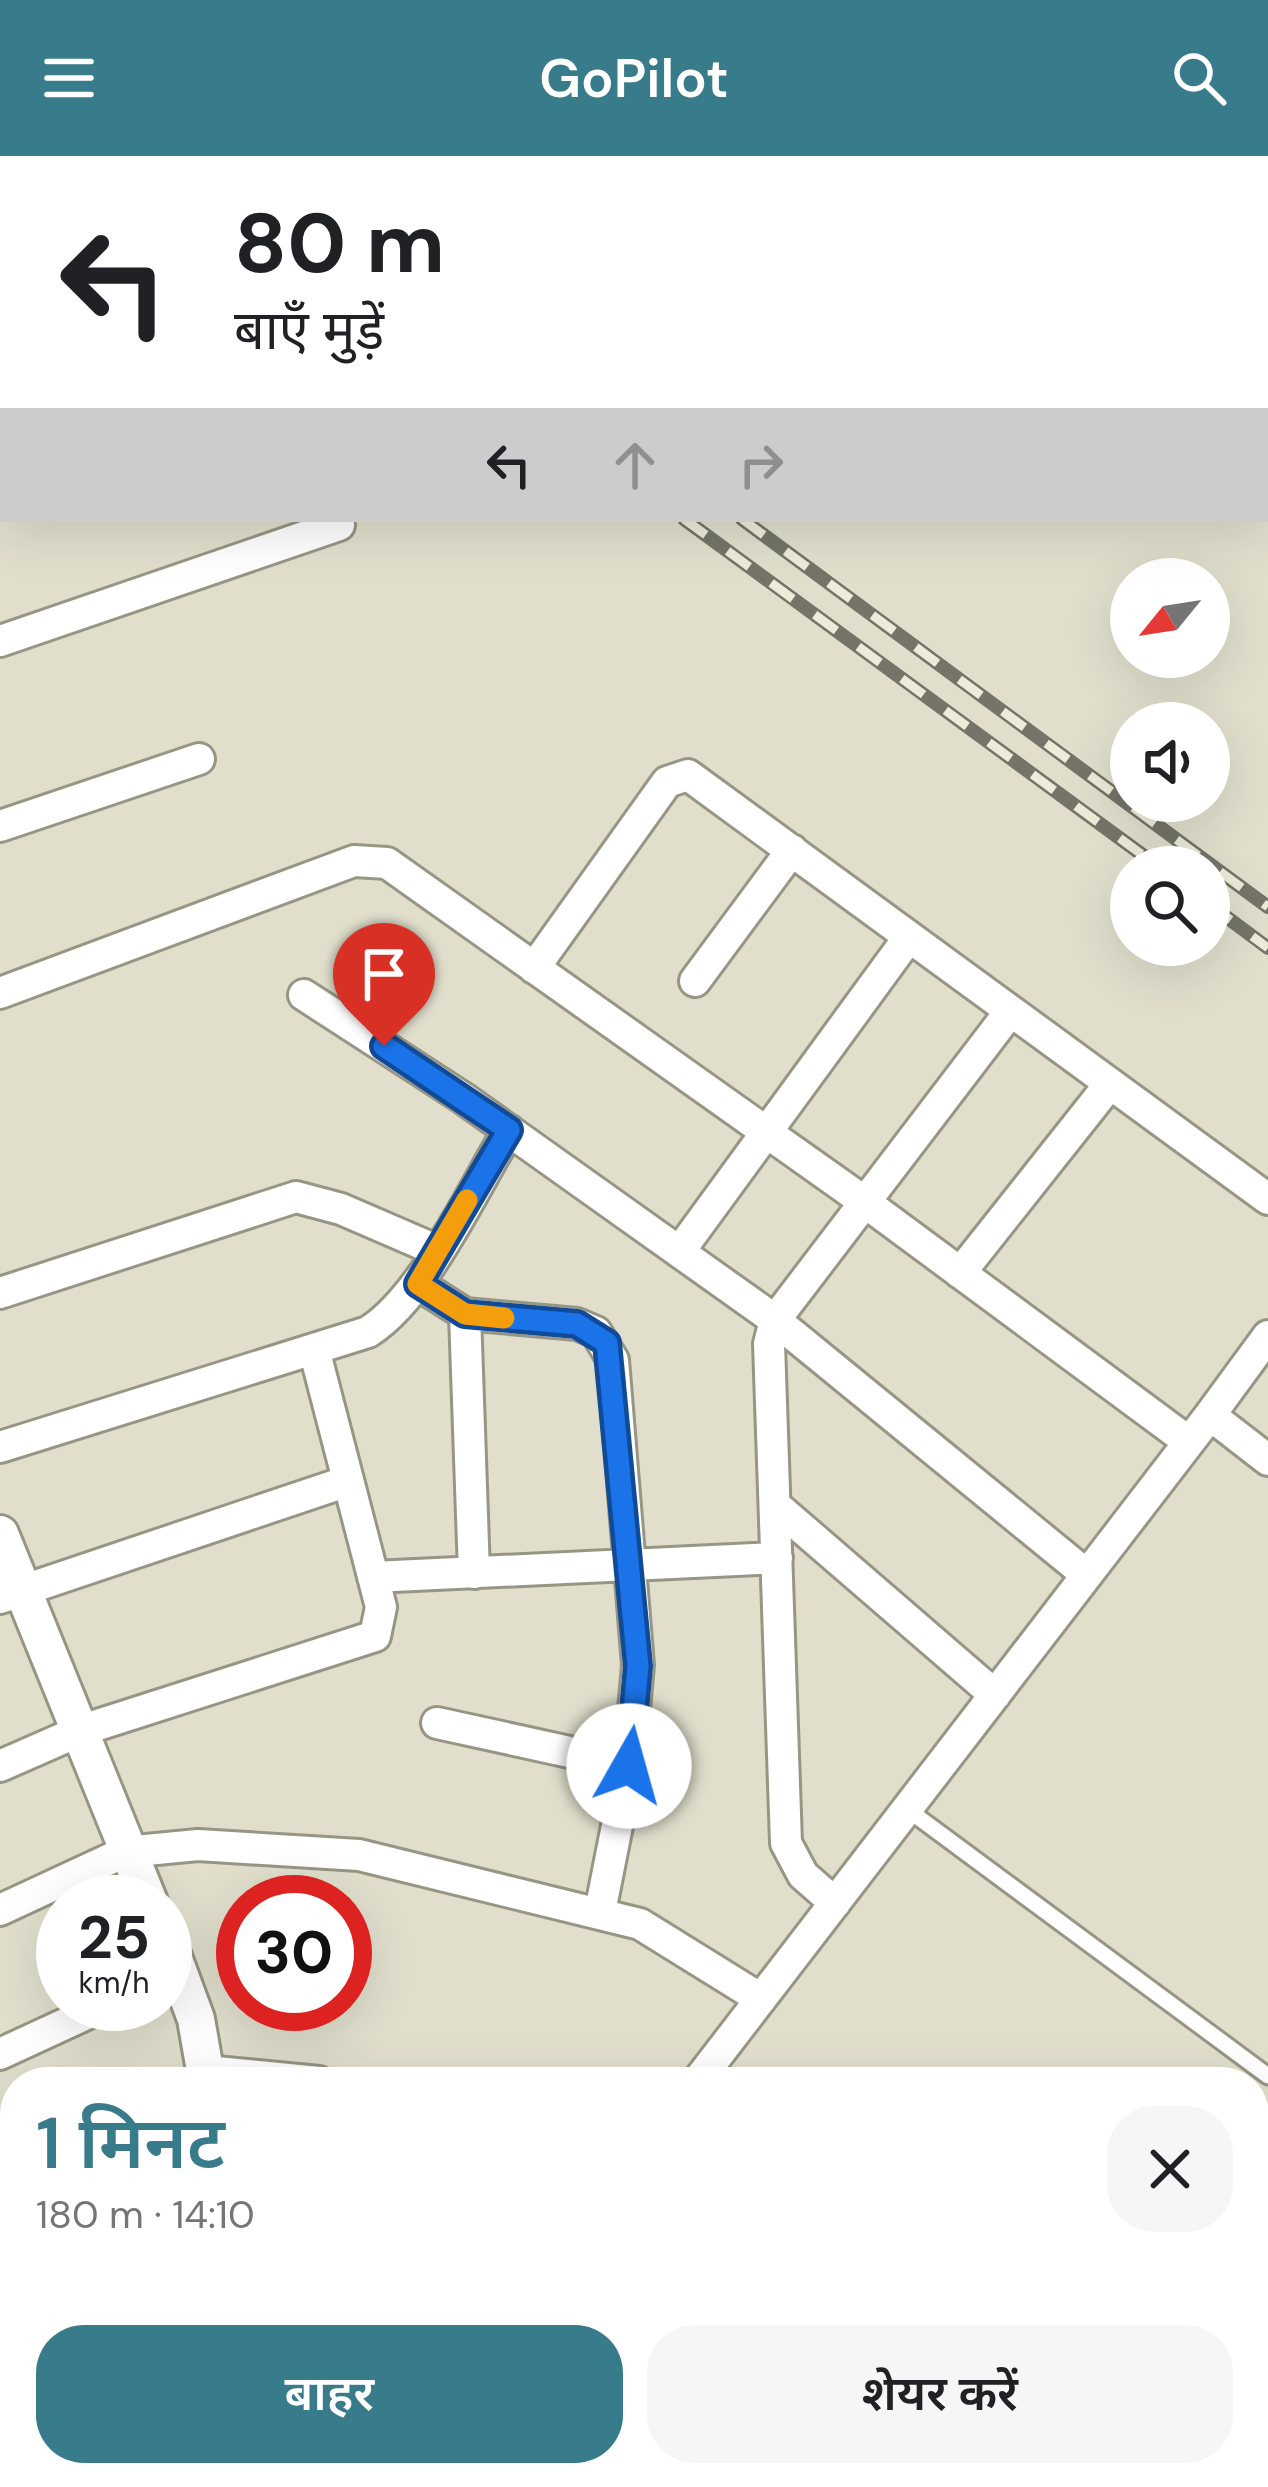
<!DOCTYPE html>
<html lang="hi">
<meta charset="utf-8">
<style>
:root{--surface:#fff;--page:#f6f6f6;--text:#202124;--muted:#757577;--accent:#387b8b}
body{margin:0;font-family:"DM Sans","Noto Sans Devanagari",sans-serif;background:var(--page);color:var(--text);height:100vh;display:flex;flex-direction:column;font-size:45px;white-space:nowrap}
*{box-sizing:border-box;margin:0}
p{font-size:39px;color:var(--muted)}
.icon{flex:none;width:66px;height:66px;fill:none;stroke:currentColor;stroke-width:2;stroke-linecap:round;stroke-linejoin:round}
.map{position:relative;flex:1;overflow:hidden}
.drawer{position:absolute;left:0px;top:1911px;width:1269px;height:420px;display:flex;flex-direction:column;background:var(--surface);border-radius:48px 48px 0 0;box-shadow:0 12px 48px #0002}
.drawer>*{flex:none}
.top-card{position:absolute;left:0px;top:0px;width:1269px;height:366px;box-shadow:0 12px 48px #0002;background:#fff;color:var(--text);overflow:hidden}
.needle{width:78px;rotate:240deg}
.controls{position:absolute;left:1110px;top:402px;display:grid;gap:24px}
.controls a{display:grid;place-items:center;width:120px;height:120px;border-radius:50%;background:var(--surface);box-shadow:0 12px 48px #0002;font-size:60px}
.speed{position:absolute;left:36px;top:1719px;display:flex;gap:24px;font-size:60px;font-weight:700;text-align:center}
.speed>*{display:grid;place-content:center;width:156px;height:156px;border-radius:50%;background:var(--surface);box-shadow:0 12px 48px #0002;line-height:1}
.speed small{font-size:30px;font-weight:400}
.speed .limit{border:18px solid #d22;background:#fff;color:#111}
.pin{position:absolute;display:grid;place-items:center;width:102px;height:102px;color:#fff;margin:-123px -51px;border-radius:50% 50% 50% 0;rotate:-45deg;box-shadow:0 0 12px #0007}
.pin .icon{rotate:45deg}
.me{position:absolute;width:132px;margin:-66px;rotate:7deg;stroke-linejoin:round;filter:drop-shadow(0 0 9px #0008)}
.turn{display:flex;align-items:center;gap:42px;height:252px;padding:0 36px;font-size:54px}
.turn .icon{width:156px;height:156px;stroke-width:2.5}
.turn b{display:block;font-size:84px;line-height:102px}
.lanes{display:flex;align-items:center;height:114px;padding:0 36px;background:#0003;justify-content:center;gap:60px;direction:ltr}
.lanes .off{opacity:.35}
.round{display:grid;place-items:center;flex:none;width:126px;height:126px;border-radius:48px;background:var(--page)}
.headline{display:flex;align-items:center;justify-content:space-between;height:204px;padding:0 36px}
h1{font-size:72px;font-weight:600;line-height:90px;color:var(--accent)}
.cta{display:flex;gap:24px;margin-top:auto;padding:24px 36px}
.cta a{flex:1;height:138px;border-radius:48px;background:var(--accent);color:#fff;font-size:48px;font-weight:600;line-height:138px;text-align:center}
.cta a+a{background:var(--page);color:var(--text)}
header{display:flex;justify-content:space-between;align-items:center;height:156px;padding:0 36px;background:var(--accent);color:#fff;font-size:54px;font-weight:600}
.map>svg:first-child{display:block}
.lines{fill:none;stroke-linecap:round;stroke-linejoin:round}
.service-casing{stroke:#979684;stroke-width:21}
.minor-casing{stroke:#979684;stroke-width:36}
.tertiary-casing{stroke:#979684;stroke-width:42}
.service{stroke:#fff;stroke-width:15}
.minor{stroke:#fff;stroke-width:30}
.tertiary{stroke:#fff;stroke-width:36}
.rail-casing{stroke:#757469;stroke-width:14}
.rail{stroke:#eeecd9;stroke-width:9;stroke-dasharray:27;stroke-linecap:butt}
.route-casing{stroke:#114b97;stroke-width:30}
.route{stroke:#1a73e8;stroke-width:21}
.slow{stroke:#f59e0b;stroke-width:21}
</style>
<header><svg class="icon" aria-label="menu" viewBox="0 0 24 24"><path d="M4 6h16M4 12h16M4 18h16"/></svg>GoPilot<svg class="icon" aria-label="search" viewBox="0 0 24 24"><circle cx="10" cy="10" r="6"/><path d="M15 15l6 6"/></svg></header>
<div class="map">
<svg width="1268" height="2331" viewBox="0 0 1268 2331">
<rect width="100%" height="100%" fill="#e1dfcc"/>
<g class="lines">
<g class="service-casing">
<path id="service" d="M 907,1653 L 1268,1920
M 1254,2258 L 1268,2269"/>
</g>
<g class="minor-casing">
<path id="minor" d="M 0,273 L 3,272
M 0,485 L 339,369
M 0,670 L 199,603
M 534,812 L 667,626 L 688,619 L 1268,1043
M 695,825 L 792,694
M 0,837 L 354,705 L 387,707 L 862,1044 L 1189,1286
M 304,839 L 463,942 L 775,1164 L 1087,1419
M 679,1096 L 909,781
M 960,1117 L 1109,929
M 418,1128 L 465,1158 L 577,1168 L 596,1176 L 613,1204 L 638,1509 L 629,1609 L 600,1756
M 0,1137 L 296,1041 L 341,1053 L 436,1094
M 465,1158 L 474,1417
M 1210,1259 L 1268,1180
M 0,1291 L 368,1176 C 424,1141 473,1033 509,974
M 775,1349 L 995,1539
M 373,1421 L 777,1402
M 0,1442 L 348,1325
M 437,1567 L 629,1609
M 0,1610 L 82,1574 L 375,1480 L 381,1451 L 314,1193
M 835,1747 L 803,1719 L 786,1687 L 769,1188 L 775,1164 L 1009,857
M 0,1754 L 125,1696 L 198,1689 L 359,1699 L 640,1768 L 761,1843
M 0,1898 L 108,1848
M 206,1915 L 319,1926
M 697,1926 L 1210,1259 L 1268,1304
M 721,2316 L 723,2331
M 1027,2316 L 1046,2331
M 377,2331 L 536,2316"/>
</g>
<g class="tertiary-casing">
<path id="tertiary" d="M 0,1378 L 149,1746
M 165,1779 L 196,1863 L 207,1926
M 260,2316 L 263,2331"/>
</g>
<use href="#service" class="service"/>
<use href="#minor" class="minor"/>
<use href="#tertiary" class="tertiary"/>
<g class="rail-casing">
<path id="rail" d="M 147,0 L 152,3
M 214,0 L 219,3
M 684,363 L 1159,711
M 742,363 L 1268,751
M 1209,748 L 1268,792"/>
</g>
<use href="#rail" class="rail"/>
</g>
<g class="lines">
<g class="route-casing">
<path id="route" d="M 384,890 L 509,974 L 418,1128 L 465,1158 L 577,1168 L 607,1187 L 638,1510 L 629,1610"/>
</g>
<use href="#route" class="route"/>
<path class="slow" d="M 467,1044 L 418,1128 L 465,1158 L 504,1162"/>
</g>
</svg>
<div class="controls">
<a><svg class="needle" viewBox="-14 -14 28 28"><path d="M0-13l5 13h-10z" fill="#e53935"/><path d="M0 13l5-13h-10z" fill="#757577"/></svg></a>
<a><svg class="icon" aria-label="sound" viewBox="0 0 24 24"><path d="M4 9h4l5-4v14l-5-4H4zM17 9q2 3 0 6"/></svg></a>
<a><svg class="icon" aria-label="search" viewBox="0 0 24 24"><circle cx="10" cy="10" r="6"/><path d="M15 15l6 6"/></svg></a>
</div>
<div class="speed"><div>25<small>km/h</small></div><div class="limit">30</div></div>
<div class="pin" style="left:384px;top:890px;background:#d93025"><svg class="icon" aria-label="arrive" viewBox="0 0 24 24"><path d="M6 21V4h12l-3 4 3 4H6"/></svg></div>
<svg class="me" style="left:629px;top:1610px" viewBox="-20 -20 40 40"><circle r="19" fill="#fff"/><path d="M0-13L10 11 0 6-10 11z" fill="#1a73e8"/></svg>
<div class="top-card">
<div class="turn"><svg class="icon" aria-label="left" viewBox="0 0 24 24"><path d="M17 20v-9H6M10 6l-5 5 5 5"/></svg><div><b>80 m</b>बाएँ मुड़ें</div></div>
<div class="lanes"><svg class="icon" aria-label="left" viewBox="0 0 24 24"><path d="M17 20v-9H6M10 6l-5 5 5 5"/></svg><svg class="icon off" aria-label="ahead" viewBox="0 0 24 24"><path d="M12 20V5M6 11l6-6 6 6"/></svg><svg class="icon off" aria-label="right" viewBox="0 0 24 24"><path d="M7 20v-9h11M14 6l5 5-5 5"/></svg></div>
</div>
<section class="drawer">
<div class="headline"><div><h1>1 मिनट</h1><p>180 m · 14:10</p></div><a class="round"><svg class="icon" aria-label="close" viewBox="0 0 24 24"><path d="M6 6l12 12M18 6L6 18"/></svg></a></div>
<div class="cta"><a>बाहर</a><a>शेयर करें</a></div>
</section>
</div>
